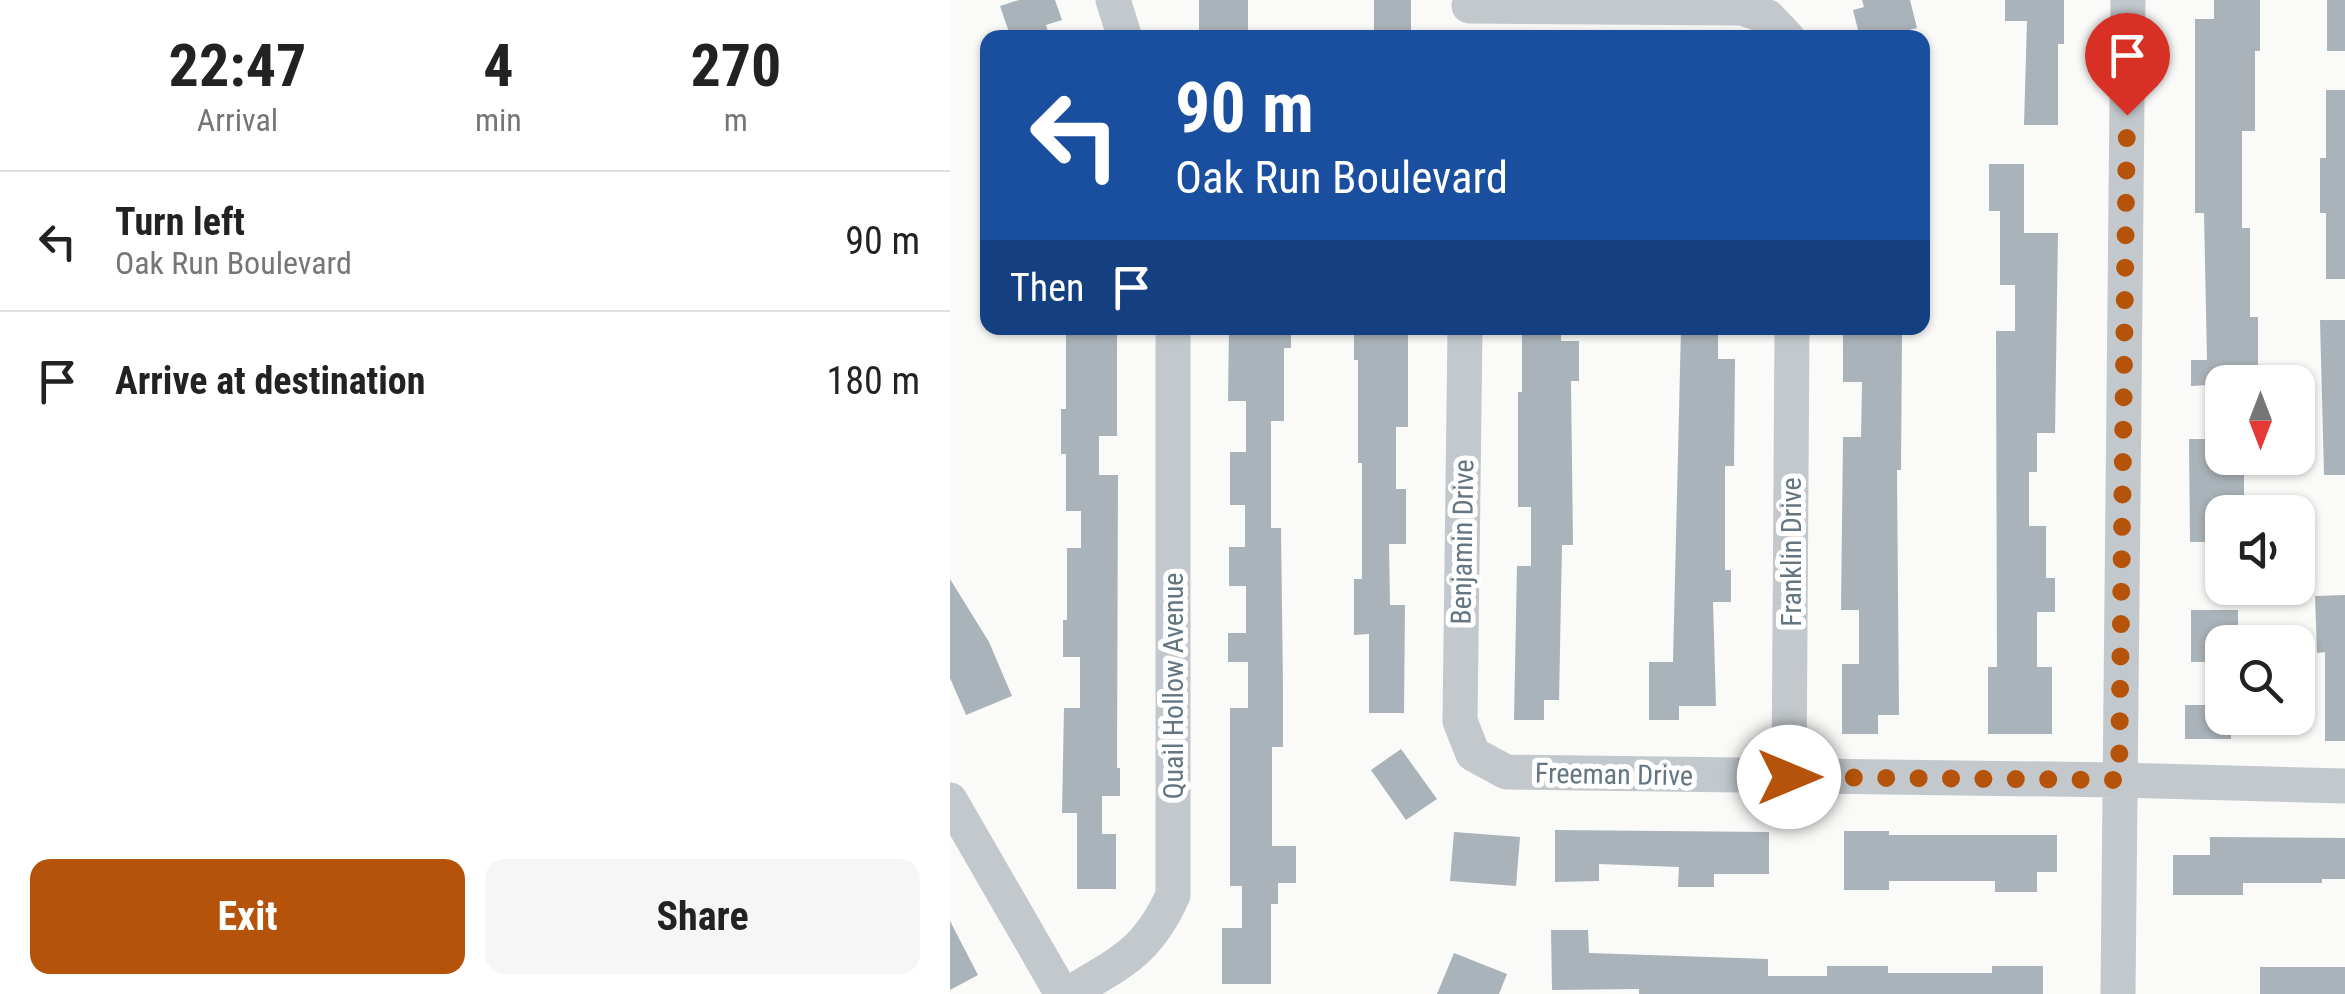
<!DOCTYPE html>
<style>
:root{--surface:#fff;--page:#f6f6f6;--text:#222;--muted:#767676;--line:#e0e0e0;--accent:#b45309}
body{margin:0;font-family:"Roboto Condensed",sans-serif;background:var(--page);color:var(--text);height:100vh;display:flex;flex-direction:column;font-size:38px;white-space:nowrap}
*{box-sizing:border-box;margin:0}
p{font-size:32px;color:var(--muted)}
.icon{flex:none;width:55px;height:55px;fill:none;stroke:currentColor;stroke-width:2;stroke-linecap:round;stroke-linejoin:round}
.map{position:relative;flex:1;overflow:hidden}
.sheet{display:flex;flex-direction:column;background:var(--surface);width:950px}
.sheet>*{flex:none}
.guide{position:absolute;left:30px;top:30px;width:950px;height:305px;border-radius:20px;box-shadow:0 2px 8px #0004;background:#1a4fa0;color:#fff;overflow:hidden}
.needle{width:65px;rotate:180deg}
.controls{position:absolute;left:1255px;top:365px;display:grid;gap:20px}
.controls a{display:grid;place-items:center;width:110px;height:110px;border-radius:20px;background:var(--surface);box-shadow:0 2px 8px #0004;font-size:50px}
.pin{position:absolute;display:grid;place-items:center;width:85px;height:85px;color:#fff;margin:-102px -42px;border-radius:50% 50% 50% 0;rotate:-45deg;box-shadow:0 0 10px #0007}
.pin .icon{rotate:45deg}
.me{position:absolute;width:110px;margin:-55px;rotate:90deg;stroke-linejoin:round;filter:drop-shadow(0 0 8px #0008)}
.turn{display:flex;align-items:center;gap:35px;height:210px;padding:0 30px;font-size:45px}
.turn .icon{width:130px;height:130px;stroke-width:2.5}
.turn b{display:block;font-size:70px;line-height:85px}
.then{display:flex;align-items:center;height:95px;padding:0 30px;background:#0003;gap:20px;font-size:38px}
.eta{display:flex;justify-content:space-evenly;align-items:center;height:170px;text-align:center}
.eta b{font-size:60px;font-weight:700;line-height:70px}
.button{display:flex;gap:20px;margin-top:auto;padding:20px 30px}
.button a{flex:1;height:115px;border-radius:20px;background:var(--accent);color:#fff;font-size:40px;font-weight:700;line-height:115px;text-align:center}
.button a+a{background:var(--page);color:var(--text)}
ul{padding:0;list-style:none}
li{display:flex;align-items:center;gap:30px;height:140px;padding:0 30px;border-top:2px solid var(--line)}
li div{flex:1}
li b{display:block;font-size:38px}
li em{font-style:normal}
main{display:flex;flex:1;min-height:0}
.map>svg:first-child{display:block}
.building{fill:#aab3b9}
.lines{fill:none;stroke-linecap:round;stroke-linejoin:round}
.minor{stroke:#c3c8cc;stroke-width:35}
.route{stroke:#b45309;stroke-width:18;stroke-dasharray:0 32.4}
.labels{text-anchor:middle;stroke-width:10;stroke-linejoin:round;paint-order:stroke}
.street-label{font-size:28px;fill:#657683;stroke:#fff}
</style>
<main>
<section class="sheet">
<div class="eta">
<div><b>22:47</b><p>Arrival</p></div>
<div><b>4</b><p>min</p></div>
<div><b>270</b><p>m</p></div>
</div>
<ul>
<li><svg class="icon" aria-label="left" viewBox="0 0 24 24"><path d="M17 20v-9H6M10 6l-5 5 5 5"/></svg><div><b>Turn left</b><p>Oak Run Boulevard</p></div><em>90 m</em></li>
<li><svg class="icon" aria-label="arrive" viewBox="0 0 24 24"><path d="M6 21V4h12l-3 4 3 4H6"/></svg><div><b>Arrive at destination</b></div><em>180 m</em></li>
</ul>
<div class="button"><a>Exit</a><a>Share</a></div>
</section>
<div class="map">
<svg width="1395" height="994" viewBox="0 0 1395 994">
<rect width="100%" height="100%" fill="#fafaf8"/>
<path class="building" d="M 69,0 L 105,0 L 112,20 L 96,25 L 100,38 L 61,38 L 50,6 Z
M 249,0 L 298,0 L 298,31 L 249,31 Z
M 424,0 L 461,0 L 461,35 L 424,35 Z
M 912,0 L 960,0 L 967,28 L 927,38 L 910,38 L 903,10 L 914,7 Z
M 1055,0 L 1114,0 L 1114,44 L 1108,44 L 1108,125 L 1074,125 L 1077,21 L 1055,21 Z
M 1264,0 L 1310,0 L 1310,51 L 1305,51 L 1305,131 L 1292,131 L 1292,228 L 1300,228 L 1300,317 L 1308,317 L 1308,382 L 1241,386 L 1241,360 L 1257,360 L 1254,213 L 1245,213 L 1245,19 L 1264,19 Z
M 1377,0 L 1395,0 L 1395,51 L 1377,51 Z
M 1376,90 L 1395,90 L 1395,279 L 1376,279 L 1376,213 L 1370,213 L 1370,158 L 1376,158 Z
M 1039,164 L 1074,164 L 1074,233 L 1108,233 L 1105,433 L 1087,433 L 1087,472 L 1079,472 L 1079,526 L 1096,526 L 1096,578 L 1105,578 L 1105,612 L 1087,612 L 1087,667 L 1102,667 L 1102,734 L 1038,734 L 1038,667 L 1047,667 L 1046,331 L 1065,331 L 1065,285 L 1050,285 L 1050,211 L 1039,211 Z
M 1370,320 L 1395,320 L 1395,475 L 1374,475 Z
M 279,328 L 341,328 L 341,348 L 334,348 L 334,421 L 321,421 L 321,528 L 331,528 L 333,689 L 333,747 L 322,747 L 322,846 L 346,846 L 346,883 L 328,883 L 328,904 L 321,904 L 321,984 L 272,984 L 272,928 L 292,928 L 292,886 L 280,886 L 280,708 L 298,708 L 298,662 L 278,662 L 278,633 L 296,633 L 296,586 L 279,586 L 279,547 L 295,547 L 295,505 L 280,505 L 280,452 L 296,452 L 296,401 L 278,401 Z
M 404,328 L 458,328 L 458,427 L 446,427 L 446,489 L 456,489 L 456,544 L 439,544 L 440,605 L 455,605 L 454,713 L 419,713 L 419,634 L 404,635 L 404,579 L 412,579 L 412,463 L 408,463 L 408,360 L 404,360 Z
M 572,328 L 611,328 L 611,341 L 629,341 L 629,381 L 621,381 L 623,545 L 612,545 L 609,700 L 594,700 L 594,720 L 564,720 L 567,566 L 581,566 L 581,507 L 568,507 L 568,392 L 572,392 Z
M 731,328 L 768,328 L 768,359 L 785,359 L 784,466 L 775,466 L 775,570 L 781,570 L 781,602 L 763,602 L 766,706 L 729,706 L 729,720 L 699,720 L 699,662 L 723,662 Z
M 893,328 L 933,328 L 933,335 L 952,335 L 951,470 L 947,470 L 949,715 L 928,715 L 928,734 L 892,734 L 892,664 L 909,664 L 909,610 L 891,610 L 893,437 L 911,437 L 912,382 L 893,382 Z
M 116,333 L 167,333 L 167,436 L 149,436 L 149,475 L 168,475 L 167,768 L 170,768 L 170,796 L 152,796 L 152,834 L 166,834 L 166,889 L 127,889 L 127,813 L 112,813 L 114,708 L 130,708 L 130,657 L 113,657 L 113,620 L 117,620 L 117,548 L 131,548 L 131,511 L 116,511 L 116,454 L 111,454 L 111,409 L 116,409 Z
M 1239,439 L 1272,439 L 1272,458 L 1294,458 L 1294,512 L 1272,512 L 1272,542 L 1240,542 Z
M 0,579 L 39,642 L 62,696 L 16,715 L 0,678 Z
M 1395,595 L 1395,741 L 1375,741 L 1375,652 L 1367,653 L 1365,596 Z
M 1241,610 L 1288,610 L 1288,642 L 1272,642 L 1272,662 L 1241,662 Z
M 1235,705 L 1272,705 L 1272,718 L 1281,718 L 1281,739 L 1235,739 Z
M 451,749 L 487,799 L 456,820 L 421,770 Z
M 605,830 L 819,832 L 819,874 L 764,874 L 764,887 L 728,887 L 729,867 L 649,864 L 649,881 L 605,882 Z
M 894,831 L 939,831 L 939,835 L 1107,835 L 1107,872 L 1087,872 L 1087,892 L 1045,892 L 1045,881 L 939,881 L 939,890 L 894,890 Z
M 504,832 L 570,837 L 566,886 L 500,881 Z
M 1260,837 L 1395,838 L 1395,879 L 1372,879 L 1372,883 L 1293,883 L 1293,895 L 1223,895 L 1223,855 L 1260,855 Z
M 0,921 L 28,975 L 0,990 Z
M 601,930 L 638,930 L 639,953 L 818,959 L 818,976 L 877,976 L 877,966 L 938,966 L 938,973 L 1042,973 L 1042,966 L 1093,966 L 1093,994 L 689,994 L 689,989 L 602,990 Z
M 504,953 L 557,974 L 549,994 L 487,994 Z
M 1310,967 L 1395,967 L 1395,994 L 1310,994 Z"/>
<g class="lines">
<path class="minor" d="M 163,0 L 175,38
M 519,6 L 792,8 L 818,17 L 838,38
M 515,328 L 510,721 L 523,754 L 556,772 L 1169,780 L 1395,786
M 839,777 L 842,328
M 0,800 L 112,994
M 118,994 C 171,962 197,953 223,895 L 223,328
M 1168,994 L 1178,0"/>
</g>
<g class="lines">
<path class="route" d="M 839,777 L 1169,780 L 1177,115"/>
</g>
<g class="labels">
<g class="street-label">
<text transform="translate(512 542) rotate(-89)" y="10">Benjamin Drive</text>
<text transform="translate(841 552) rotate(-90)" y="10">Franklin Drive</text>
<text transform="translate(223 686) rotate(-90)" y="10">Quail Hollow Avenue</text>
<text transform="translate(664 774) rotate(1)" y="10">Freeman Drive</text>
</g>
</g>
</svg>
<div class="controls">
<a><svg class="needle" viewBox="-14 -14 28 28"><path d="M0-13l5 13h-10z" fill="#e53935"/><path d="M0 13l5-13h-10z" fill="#767676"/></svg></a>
<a><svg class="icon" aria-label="sound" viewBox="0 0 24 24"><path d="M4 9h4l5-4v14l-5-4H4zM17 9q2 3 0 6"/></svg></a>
<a><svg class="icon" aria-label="search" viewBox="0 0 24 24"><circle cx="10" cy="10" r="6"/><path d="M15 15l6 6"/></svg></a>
</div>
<div class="pin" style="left:1177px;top:115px;background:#d93025"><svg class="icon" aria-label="arrive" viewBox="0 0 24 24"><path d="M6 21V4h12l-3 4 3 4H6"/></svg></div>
<svg class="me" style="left:839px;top:777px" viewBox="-20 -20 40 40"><circle r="19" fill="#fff"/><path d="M0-13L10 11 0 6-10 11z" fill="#b45309"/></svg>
<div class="guide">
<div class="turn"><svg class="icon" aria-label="left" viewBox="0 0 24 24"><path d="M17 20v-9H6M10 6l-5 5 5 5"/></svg><div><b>90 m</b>Oak Run Boulevard</div></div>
<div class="then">Then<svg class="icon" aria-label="arrive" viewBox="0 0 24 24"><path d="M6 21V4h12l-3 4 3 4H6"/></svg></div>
</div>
</div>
</main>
